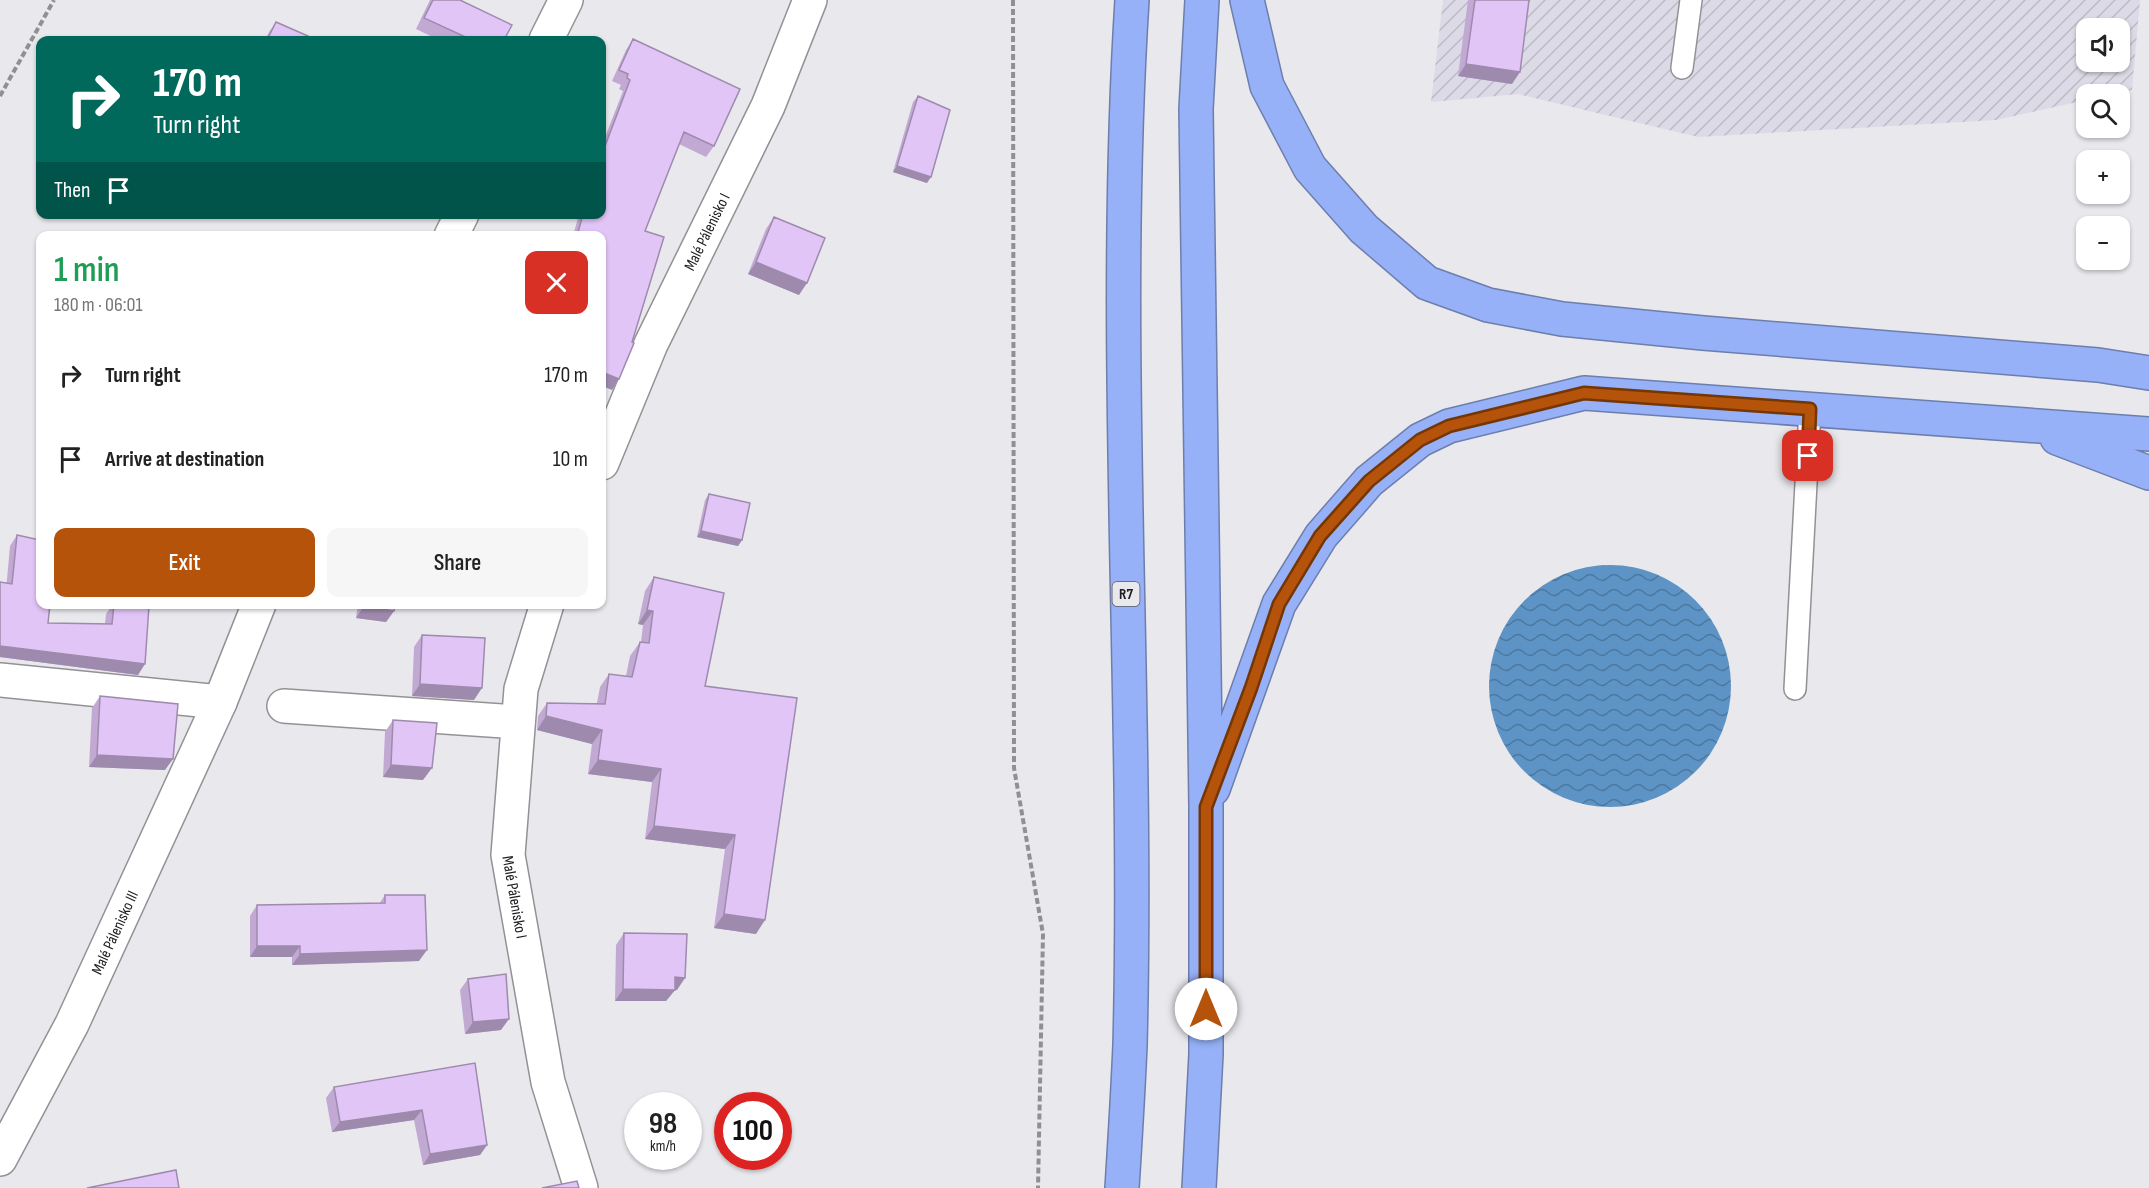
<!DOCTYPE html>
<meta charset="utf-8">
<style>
:root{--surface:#fff;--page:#f6f6f6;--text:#222;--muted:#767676;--accent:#b45309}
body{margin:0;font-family:"Sofia Sans Condensed",sans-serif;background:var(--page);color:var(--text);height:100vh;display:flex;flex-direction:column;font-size:22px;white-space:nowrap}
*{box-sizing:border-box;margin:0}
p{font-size:20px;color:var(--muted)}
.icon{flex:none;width:33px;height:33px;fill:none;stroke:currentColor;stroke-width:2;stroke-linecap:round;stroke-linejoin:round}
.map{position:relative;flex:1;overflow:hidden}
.panel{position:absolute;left:36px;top:231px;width:570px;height:378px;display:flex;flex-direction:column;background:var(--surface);border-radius:12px;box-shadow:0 2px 4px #0004}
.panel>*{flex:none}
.top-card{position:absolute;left:36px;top:36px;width:570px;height:183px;border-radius:12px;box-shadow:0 2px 4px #0004;background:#00695c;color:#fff;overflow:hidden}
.controls{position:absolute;left:2076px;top:18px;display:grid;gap:12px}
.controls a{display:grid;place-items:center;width:54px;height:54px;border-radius:12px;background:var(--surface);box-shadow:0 2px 4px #0004;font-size:30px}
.speed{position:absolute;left:624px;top:1092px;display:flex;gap:12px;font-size:30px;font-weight:700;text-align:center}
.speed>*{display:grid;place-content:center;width:78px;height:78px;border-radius:50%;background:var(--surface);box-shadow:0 2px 4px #0004;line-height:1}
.speed small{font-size:15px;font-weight:400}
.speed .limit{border:9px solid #d22;background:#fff;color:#111}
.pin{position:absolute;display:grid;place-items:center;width:51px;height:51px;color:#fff;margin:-26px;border-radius:12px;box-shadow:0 3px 9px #0006}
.me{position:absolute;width:66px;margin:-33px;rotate:0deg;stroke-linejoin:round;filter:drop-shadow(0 0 4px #0008)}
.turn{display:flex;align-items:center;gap:21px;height:126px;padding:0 18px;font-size:27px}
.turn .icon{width:78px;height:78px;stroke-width:2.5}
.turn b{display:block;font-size:42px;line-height:51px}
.then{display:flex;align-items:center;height:57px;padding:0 18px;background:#0003;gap:12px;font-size:22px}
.round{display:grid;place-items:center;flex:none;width:63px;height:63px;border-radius:12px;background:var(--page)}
.summary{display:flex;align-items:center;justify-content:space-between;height:102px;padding:0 18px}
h1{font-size:36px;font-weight:600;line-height:45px;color:#1e9e55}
.action{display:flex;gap:12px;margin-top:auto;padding:12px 18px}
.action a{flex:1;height:69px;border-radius:12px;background:var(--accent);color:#fff;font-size:24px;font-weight:600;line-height:69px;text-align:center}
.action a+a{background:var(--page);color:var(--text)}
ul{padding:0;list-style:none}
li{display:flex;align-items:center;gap:18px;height:84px;padding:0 18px}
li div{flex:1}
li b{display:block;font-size:22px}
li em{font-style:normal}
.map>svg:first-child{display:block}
.industrial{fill:url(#industrial-furrows);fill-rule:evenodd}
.water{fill:url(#water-waves)}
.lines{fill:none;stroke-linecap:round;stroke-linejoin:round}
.lane-casing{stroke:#929296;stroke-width:24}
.street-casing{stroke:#929296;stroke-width:36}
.highway-casing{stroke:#6d7ead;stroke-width:36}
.path{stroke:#909093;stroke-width:4;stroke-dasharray:6 3;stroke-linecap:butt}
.lane{stroke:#fff;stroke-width:21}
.street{stroke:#fff;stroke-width:33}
.highway{stroke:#96b1f8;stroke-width:33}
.wall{fill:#c2a9d4}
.shaded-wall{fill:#9e8aad}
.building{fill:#e2c5f7;stroke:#9e8aad;stroke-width:1.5}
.route-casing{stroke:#753606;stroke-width:15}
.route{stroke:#b45309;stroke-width:10}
.labels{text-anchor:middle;stroke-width:4.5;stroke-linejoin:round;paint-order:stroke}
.shield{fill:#e9e8ed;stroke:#5c5c5f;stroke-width:1.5}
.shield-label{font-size:15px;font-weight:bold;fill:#202022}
.street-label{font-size:16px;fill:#202022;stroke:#e9e8ed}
</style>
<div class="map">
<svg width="2149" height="1188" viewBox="0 0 2149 1188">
<defs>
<pattern id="industrial-furrows" width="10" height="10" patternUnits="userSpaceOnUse" patternTransform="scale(1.5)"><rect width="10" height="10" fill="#dbdae6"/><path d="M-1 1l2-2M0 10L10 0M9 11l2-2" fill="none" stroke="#bcbbc5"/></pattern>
<pattern id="water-waves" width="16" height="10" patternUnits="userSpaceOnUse" patternTransform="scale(1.5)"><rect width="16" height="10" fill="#5d94c5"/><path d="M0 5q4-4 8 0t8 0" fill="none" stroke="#4c78a0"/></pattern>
</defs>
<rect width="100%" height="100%" fill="#e9e8ed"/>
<path class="industrial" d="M 1443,0 L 2140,0 L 2132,90 L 2113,94 L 2086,94 L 2086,100 L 1996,120 L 1698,137 L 1518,94 L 1431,102 ZM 2086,28 L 2120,28 L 2120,62 L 2086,62 Z"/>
<path class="water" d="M1489 686a121 121 0 1 1 242 0a121 121 0 1 1-242 0Z"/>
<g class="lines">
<g class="lane-casing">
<path id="lane" d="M 1682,68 L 1691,0
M 1795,689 L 1810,409"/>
</g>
<g class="street-casing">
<g id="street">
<path d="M 546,40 L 566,0"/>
<path d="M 451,236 L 462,214"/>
<path id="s1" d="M 602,463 L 651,344 L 768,106 L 810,0"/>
<path id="s2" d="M 547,604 L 521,689 L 508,855 L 548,1082 L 581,1188"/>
<path d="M 0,680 L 220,702"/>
<path d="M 284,706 L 518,722"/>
<path id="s3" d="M 0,1159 L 72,1024 L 220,702 L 259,604"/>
</g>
</g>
<g class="highway-casing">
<path id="highway" d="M 1247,0 L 1267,86 L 1310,168 L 1364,229 L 1427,283 L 1488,305 L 1562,319 L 1703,333 L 2098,365 L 2149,373
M 2057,438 L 2149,473
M 1213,789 L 1279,604 L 1321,536 L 1369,481 L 1420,440 L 1449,426 L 1584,393 L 2149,434
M 1122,1188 C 1125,1140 1128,1093 1130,1045 C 1139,697 1110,348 1132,0
M 1199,1188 L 1206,1054 L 1206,807 L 1196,109 L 1202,0"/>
</g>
<path class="path" d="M 1013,0 L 1014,768 L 1043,934 L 1038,1188
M 0,96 L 54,0"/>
<use href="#lane" class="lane"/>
<use href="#street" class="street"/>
<use href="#highway" class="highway"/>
</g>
<path class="wall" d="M 430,0 L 460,0 L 504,40 L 439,40 L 416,29 Z
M 1468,0 L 1529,0 L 1512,84 L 1458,76 Z
M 276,22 L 317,40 L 265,40 L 269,32 Z
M 633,39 L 714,146 L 706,157 L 679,144 L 645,231 L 619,379 L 612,390 L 602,236 L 573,236 L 579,214 L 602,214 L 602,145 L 623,91 L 619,89 L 621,85 L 612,81 L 626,50 Z
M 918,96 L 927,183 L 893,172 L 913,102 Z
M 774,217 L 799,295 L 748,274 L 766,229 Z
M 709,494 L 742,540 L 738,546 L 697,537 L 705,500 Z
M 17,535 L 48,623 L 105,624 L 106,614 L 113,604 L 138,675 L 0,657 L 10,546 Z
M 654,577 L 705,686 L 756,934 L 714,928 L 725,849 L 645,839 L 652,782 L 588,774 L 592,744 L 537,730 L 538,716 L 547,703 L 597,703 L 600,687 L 609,674 L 626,676 L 630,656 L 640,642 L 641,642 L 643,625 L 638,624 L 645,591 Z
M 358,604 L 395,604 L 394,611 L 386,622 L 356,618 Z
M 422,635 L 474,700 L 412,696 L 414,647 Z
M 100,696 L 165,770 L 89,767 L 92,708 Z
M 393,720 L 423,780 L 383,777 L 385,732 Z
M 385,895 L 419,961 L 292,965 L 292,957 L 250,957 L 250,916 L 257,905 L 379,904 Z
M 624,933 L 677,990 L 675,990 L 666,1001 L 615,1001 L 616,945 Z
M 468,979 L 501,1030 L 465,1034 L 460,990 Z
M 475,1063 L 487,1145 L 480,1155 L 423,1165 L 414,1120 L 332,1132 L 326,1098 L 334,1087 Z"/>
<path class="shaded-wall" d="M 1466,64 L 1520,72 L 1512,84 L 1458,76 Z
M 897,166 L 931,177 L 927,183 L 893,172 Z
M 756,262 L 807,283 L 799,295 L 748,274 Z
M 602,372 L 619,379 L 612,390 L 602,386 Z
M 701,531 L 742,540 L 738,546 L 697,537 Z
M 364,606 L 394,611 L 386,622 L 356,618 Z
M 647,610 L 653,611 L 643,625 L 638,624 Z
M 0,646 L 145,664 L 138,675 L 0,657 Z
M 420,684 L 482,688 L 474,700 L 412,696 Z
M 546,716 L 602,730 L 592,744 L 537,730 Z
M 97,755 L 173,759 L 165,770 L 89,767 Z
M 598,760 L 661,769 L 652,782 L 588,774 Z
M 391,765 L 432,768 L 423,780 L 383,777 Z
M 654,826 L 735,835 L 725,849 L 645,839 Z
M 724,914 L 765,920 L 756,934 L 714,928 Z
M 257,946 L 300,946 L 292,957 L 250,957 Z
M 427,950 L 419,961 L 292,965 L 300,954 Z
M 675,977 L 685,978 L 677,990 L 675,990 L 666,1001 L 615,1001 L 623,989 Z
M 509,1019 L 501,1030 L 465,1034 L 473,1022 Z
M 422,1110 L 414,1120 L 332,1132 L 340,1122 Z
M 487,1145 L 480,1155 L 423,1165 L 430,1154 Z"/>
<path class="building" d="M 433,0 L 460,0 L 512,25 L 504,40 L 472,40 L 424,18 Z
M 1475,0 L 1529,0 L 1520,72 L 1466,64 Z
M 276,22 L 317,40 L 267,40 Z
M 633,39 L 740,89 L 714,146 L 684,132 L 645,231 L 664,237 L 632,342 L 634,343 L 619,379 L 602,372 L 602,236 L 577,236 L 583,214 L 602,214 L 602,154 L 630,80 L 627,78 L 628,74 L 619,70 Z
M 918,96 L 950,110 L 931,177 L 897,166 Z
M 774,217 L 825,238 L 807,283 L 756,262 Z
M 709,494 L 750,503 L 742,540 L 701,531 Z
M 17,535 L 40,540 L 40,604 L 50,604 L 48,623 L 112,624 L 114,604 L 149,606 L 145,664 L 0,646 L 0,582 L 12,584 Z
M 654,577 L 724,593 L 705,686 L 797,698 L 765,920 L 724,914 L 735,835 L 654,826 L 661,769 L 598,760 L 602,730 L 546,716 L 547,703 L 605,704 L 609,674 L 632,677 L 640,642 L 649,643 L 653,611 L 647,610 Z
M 364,604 L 395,604 L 394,611 L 364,606 Z
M 422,635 L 485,638 L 482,688 L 420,684 Z
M 100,696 L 178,704 L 173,759 L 97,755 Z
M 393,720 L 437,723 L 432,768 L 391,765 Z
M 385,895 L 425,895 L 427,950 L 300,954 L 300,946 L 257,946 L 257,905 L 385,903 Z
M 624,933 L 687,934 L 685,978 L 675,977 L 675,990 L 623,989 Z
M 506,974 L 509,1019 L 473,1022 L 468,979 Z
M 475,1063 L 487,1145 L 430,1154 L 422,1110 L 340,1122 L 334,1087 Z
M 176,1170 L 179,1188 L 87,1188 Z
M 577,1181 L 579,1188 L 542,1188 Z"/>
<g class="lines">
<g class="route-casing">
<path id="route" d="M 1206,1009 L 1206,807 L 1251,688 L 1279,604 L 1320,536 L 1369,481 L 1420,440 L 1449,426 L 1584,393 L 1810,409 L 1808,456"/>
</g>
<use href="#route" class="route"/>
</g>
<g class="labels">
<rect class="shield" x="1112.5" y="582" width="27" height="24" rx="4.5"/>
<g class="shield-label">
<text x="1126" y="599">R7</text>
</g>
<g class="street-label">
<text dy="6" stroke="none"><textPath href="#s1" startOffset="254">Malé Pálenisko I</textPath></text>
<text dy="6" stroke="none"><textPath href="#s2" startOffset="298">Malé Pálenisko I</textPath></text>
<text dy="6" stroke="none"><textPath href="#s3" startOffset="254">Malé Pálenisko III</textPath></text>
</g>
</g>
</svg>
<div class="controls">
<a><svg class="icon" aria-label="sound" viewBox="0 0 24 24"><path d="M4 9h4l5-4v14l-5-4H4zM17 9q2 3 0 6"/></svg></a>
<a><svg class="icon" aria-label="search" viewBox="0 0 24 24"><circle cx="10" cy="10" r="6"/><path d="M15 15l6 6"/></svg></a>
<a>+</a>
<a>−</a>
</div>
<div class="speed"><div>98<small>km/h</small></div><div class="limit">100</div></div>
<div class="pin" style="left:1808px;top:456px;background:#d93025"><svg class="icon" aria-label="arrive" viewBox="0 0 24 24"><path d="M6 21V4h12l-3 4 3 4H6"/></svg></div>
<svg class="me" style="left:1206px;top:1009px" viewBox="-20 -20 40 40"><circle r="19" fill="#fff"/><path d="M0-13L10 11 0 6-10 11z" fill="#b45309"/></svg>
<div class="top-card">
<div class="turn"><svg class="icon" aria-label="right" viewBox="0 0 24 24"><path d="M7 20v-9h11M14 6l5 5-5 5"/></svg><div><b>170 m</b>Turn right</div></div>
<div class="then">Then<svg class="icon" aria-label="arrive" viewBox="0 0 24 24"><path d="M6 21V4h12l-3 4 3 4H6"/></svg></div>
</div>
<section class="panel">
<div class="summary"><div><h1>1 min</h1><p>180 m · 06:01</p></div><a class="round" style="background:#d93025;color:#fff"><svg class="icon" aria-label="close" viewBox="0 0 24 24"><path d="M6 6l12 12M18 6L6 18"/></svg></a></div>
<ul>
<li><svg class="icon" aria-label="right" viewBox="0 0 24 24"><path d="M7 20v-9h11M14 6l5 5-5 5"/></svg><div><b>Turn right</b></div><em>170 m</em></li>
<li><svg class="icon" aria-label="arrive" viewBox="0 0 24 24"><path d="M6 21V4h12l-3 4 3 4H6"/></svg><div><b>Arrive at destination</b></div><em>10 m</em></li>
</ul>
<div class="action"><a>Exit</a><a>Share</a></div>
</section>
</div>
